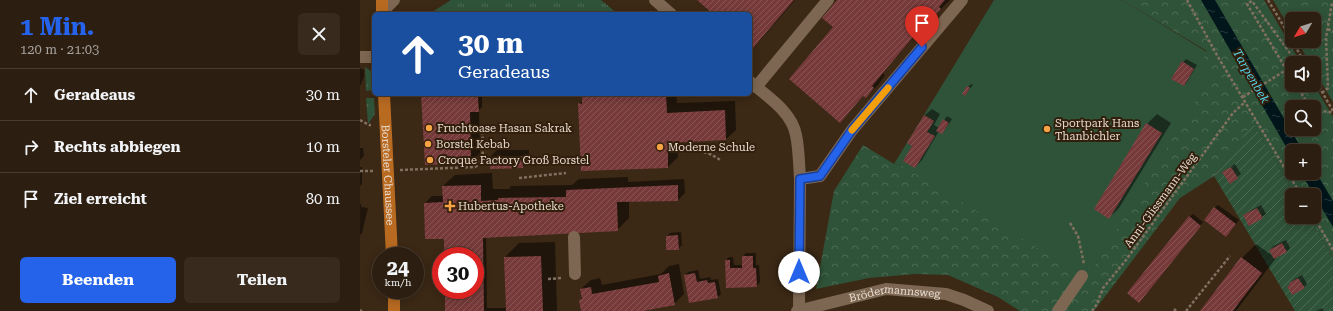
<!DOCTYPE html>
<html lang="de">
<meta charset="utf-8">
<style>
:root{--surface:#2c1e10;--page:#382b1e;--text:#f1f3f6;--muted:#a6a29f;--line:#483c30;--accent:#2563eb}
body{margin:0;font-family:"Roboto Serif",serif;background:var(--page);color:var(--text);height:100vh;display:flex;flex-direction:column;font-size:15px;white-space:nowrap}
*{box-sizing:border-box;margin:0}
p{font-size:13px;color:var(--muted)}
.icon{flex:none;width:22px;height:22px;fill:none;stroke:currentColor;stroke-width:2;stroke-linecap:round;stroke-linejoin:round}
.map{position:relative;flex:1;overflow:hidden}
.details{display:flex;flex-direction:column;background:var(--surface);width:360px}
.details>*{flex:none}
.hud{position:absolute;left:12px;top:12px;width:380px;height:84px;border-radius:6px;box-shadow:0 2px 10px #0003,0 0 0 1px var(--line);background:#1a4fa0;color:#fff;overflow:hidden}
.needle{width:26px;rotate:231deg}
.fabs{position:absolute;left:925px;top:12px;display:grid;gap:8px}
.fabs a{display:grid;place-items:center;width:36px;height:36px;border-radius:6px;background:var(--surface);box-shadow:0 2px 10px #0003,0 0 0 1px var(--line);font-size:20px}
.speed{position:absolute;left:12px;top:247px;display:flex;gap:8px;font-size:20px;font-weight:700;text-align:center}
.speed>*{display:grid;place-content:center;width:52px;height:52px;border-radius:50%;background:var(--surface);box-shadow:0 2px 10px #0003,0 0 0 1px var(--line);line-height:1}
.speed small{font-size:10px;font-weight:400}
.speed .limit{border:6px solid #d22;background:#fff;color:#111}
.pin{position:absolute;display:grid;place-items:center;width:34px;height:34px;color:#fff;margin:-41px -17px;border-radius:50% 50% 50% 0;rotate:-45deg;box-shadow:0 0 4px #0007}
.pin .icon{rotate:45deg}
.me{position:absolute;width:44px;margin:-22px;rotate:0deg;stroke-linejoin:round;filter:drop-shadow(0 0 3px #0008)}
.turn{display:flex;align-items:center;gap:14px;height:84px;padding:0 20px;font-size:18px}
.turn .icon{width:52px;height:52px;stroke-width:2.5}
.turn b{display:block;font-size:28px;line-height:34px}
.round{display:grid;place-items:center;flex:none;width:42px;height:42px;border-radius:6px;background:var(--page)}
.overview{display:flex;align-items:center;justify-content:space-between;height:68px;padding:0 20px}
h1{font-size:24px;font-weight:700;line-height:30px;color:var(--accent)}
.action{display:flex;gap:8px;margin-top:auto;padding:8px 20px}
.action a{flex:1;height:46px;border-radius:6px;background:var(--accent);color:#fff;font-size:16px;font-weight:700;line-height:46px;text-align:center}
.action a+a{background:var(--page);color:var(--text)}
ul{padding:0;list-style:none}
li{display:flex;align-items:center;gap:12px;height:52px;padding:0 20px;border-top:1px solid var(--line)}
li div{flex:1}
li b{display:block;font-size:15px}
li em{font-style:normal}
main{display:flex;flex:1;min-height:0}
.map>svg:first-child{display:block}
.grass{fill:url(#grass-tufts)}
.park{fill:url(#park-crowns);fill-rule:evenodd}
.garden{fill:url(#garden-furrows)}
.pitch{fill:#2f5338}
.water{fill:url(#water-ripples)}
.shadow{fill:#0007}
.building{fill:url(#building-hatch)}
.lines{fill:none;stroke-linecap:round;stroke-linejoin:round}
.path{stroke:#817060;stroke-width:2.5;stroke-dasharray:3 2;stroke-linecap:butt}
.minor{stroke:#7d6752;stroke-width:12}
.major{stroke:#b86a21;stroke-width:12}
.route-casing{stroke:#184099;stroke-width:10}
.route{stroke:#2563eb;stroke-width:7}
.slow{stroke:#f59e0b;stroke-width:7}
.poi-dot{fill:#f5a345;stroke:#311e0b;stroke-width:1.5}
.labels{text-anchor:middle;stroke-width:4;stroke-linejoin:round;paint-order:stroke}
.poi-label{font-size:11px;fill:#e8dbcf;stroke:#311e0b;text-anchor:start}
.street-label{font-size:11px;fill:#e8dbcf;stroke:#311e0b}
.water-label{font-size:12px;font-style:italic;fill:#56d5ea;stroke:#311e0b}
</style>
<main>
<section class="details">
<div class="overview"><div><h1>1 Min.</h1><p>120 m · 21:03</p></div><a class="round"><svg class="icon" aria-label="close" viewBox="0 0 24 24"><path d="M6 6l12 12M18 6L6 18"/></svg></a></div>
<ul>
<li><svg class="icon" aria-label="ahead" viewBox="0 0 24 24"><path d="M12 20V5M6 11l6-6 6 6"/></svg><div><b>Geradeaus</b></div><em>30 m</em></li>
<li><svg class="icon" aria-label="right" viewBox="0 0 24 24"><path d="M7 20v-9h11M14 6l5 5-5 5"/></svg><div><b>Rechts abbiegen</b></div><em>10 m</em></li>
<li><svg class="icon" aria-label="arrive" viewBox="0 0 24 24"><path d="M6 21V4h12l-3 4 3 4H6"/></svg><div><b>Ziel erreicht</b></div><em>80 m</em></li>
</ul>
<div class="action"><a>Beenden</a><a>Teilen</a></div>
</section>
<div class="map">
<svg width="973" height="311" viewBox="0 0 973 311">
<defs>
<pattern id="grass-tufts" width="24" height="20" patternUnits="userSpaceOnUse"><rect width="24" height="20" fill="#2f5338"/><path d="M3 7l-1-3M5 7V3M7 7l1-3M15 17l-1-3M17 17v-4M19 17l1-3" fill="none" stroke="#4d6b54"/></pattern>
<pattern id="park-crowns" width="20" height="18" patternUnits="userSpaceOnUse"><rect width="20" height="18" fill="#2f5338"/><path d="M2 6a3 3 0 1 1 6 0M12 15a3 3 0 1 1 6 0" fill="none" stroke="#4d6b54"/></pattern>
<pattern id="garden-furrows" width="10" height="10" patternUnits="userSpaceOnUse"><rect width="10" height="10" fill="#2f5338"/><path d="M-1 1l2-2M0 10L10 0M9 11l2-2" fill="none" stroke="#4d6b54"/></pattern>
<pattern id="water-ripples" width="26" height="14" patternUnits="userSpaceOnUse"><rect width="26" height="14" fill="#00161b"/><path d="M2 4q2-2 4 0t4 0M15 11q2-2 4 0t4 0" fill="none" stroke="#25373b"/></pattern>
<pattern id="building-hatch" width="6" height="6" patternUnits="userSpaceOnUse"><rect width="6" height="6" fill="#763a3a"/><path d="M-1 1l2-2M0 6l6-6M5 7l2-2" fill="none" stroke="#8a5655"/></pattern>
</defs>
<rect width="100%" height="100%" fill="#3b2815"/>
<path class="grass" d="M 91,0 L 241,0 L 258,14 L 69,14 Z
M 5,67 L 14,73 L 14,90 L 6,91 Z
M 6,98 L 14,98 L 15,114 L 8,124 Z"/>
<path class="park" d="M 762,0 L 904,0 L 941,63 L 932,63 L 932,85 L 954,85 L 973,117 L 973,258 L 949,217 L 954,217 L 954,195 L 935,195 L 893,124 L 854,176 L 820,198 L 734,311 L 660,311 L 638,297 L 588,275 L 555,274 L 509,278 L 456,289 L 474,191 L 503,145 L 534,164 L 541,165 L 838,66 L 847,51 ZM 932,107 L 954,107 L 954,129 L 932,129 ZM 932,151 L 954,151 L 954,173 L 932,173 Z
M 913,0 L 973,0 L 973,102 L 954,70 L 954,63 L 950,63 L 937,41 L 954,41 L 954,19 L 932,19 L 932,32 Z"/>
<path class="garden" d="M 893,123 L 935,195 L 932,195 L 932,217 L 949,217 L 973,258 L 973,311 L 935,311 L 854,176 Z"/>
<path class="pitch" d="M 634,0 L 762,0 L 847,52 L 839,66 L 852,74 L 727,278 L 541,165 L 534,164 Z"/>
<path class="water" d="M 841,0 L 855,0 L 943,151 L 932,151 L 932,157 Z
M 954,169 L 973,201 L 973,227 L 941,173 L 954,173 Z"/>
<path class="shadow" d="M 338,0 L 435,0 L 405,35 L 393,47 L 390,44 L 390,14 L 355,14 Z
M 479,0 L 590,0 L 572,18 L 571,17 L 523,73 L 525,75 L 518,85 L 506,97 L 504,95 L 480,122 L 474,27 Z
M 826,59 L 837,65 L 827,82 L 824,85 L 823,62 Z
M 0,68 L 4,70 L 4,77 L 0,86 Z
M 611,84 L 613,85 L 605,94 L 608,87 Z
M 62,94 L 128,94 L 126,96 L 122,96 L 122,107 L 119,110 L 120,153 L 110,162 Z
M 223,94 L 316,94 L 317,103 L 375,101 L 376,130 L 366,139 L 317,141 L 318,157 L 308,167 L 219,104 L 223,100 Z
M 572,109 L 580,114 L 574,125 L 579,128 L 587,116 L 592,119 L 585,130 L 582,133 L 579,131 L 562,160 L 555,167 L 554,145 L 549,142 L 565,115 Z
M 797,114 L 811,123 L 759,208 L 749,218 L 787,124 Z
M 0,148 L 3,148 L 4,156 L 0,160 Z
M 137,150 L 169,150 L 169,160 L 162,167 L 130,157 Z
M 875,164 L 881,174 L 870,182 L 863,172 Z
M 0,167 L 2,167 L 2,184 L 0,186 Z
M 132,173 L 133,189 L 149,189 L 151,186 L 212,185 L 219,179 L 268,177 L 268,182 L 324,179 L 325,193 L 318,200 L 269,201 L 269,218 L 257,230 L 126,237 L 127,308 L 146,308 L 145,257 L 159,243 L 195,242 L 197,311 L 87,311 L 86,290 L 115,290 L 115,256 L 85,256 L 85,237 L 65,203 L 72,196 L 83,196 L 83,186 L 95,175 Z
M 0,204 L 1,204 L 1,207 L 8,208 L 2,233 L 0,235 Z
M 858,205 L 879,220 L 870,232 L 854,208 Z
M 901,205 L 906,214 L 902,217 L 885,215 L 888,212 Z
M 833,214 L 843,222 L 783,298 L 829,217 Z
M 321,232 L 322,245 L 318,249 L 307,236 L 310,233 Z
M 926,240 L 930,248 L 927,251 L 915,258 L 916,258 L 876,311 L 841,311 L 882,258 L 896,244 L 914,257 L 910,250 L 913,246 Z
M 386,253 L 396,253 L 396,265 L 399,265 L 400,282 L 397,286 L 367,287 L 366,260 L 369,257 L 373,257 L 374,265 L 383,265 L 383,256 Z
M 319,264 L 324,294 L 314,304 L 277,311 L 222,311 L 220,300 L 222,298 L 221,289 L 231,280 L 240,278 L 242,285 L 301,274 L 309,266 Z
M 338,270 L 340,279 L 350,277 L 351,280 L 358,279 L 361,294 L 358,297 L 325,275 L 328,272 Z
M 942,275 L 947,284 L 944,288 L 931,285 L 930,284 L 933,280 Z
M 962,308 L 964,311 L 956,311 Z"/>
<path class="building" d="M 337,0 L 434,0 L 393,48 L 390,45 L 390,14 L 353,14 Z
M 477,0 L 585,0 L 579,7 L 581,9 L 572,19 L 570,17 L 512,86 L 514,88 L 506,98 L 503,96 L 480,123 L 429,79 L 473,27 L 462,18 Z
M 822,61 L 834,69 L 824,86 L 811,79 Z
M 607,86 L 610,88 L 605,96 L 602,94 Z
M 61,94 L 126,94 L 126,97 L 118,97 L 119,112 L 110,112 L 111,163 L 65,165 Z
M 222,94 L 306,94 L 307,113 L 365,110 L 366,140 L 308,143 L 308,168 L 221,171 L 218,103 L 222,104 Z
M 564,115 L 574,121 L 567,132 L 575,136 L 555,168 L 543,161 L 552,146 L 547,143 Z
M 583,119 L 589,123 L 582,134 L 576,131 Z
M 786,123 L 802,133 L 749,219 L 734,209 Z
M 163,156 L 163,168 L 130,169 L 129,157 Z
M 871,167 L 878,178 L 870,184 L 862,172 Z
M 121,185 L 121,201 L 138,200 L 138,198 L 206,197 L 206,190 L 318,185 L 318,201 L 257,202 L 258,231 L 123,238 L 124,311 L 85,311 L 85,290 L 115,290 L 115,256 L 84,256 L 84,239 L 65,239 L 64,203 L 83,202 L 82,186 Z
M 854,207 L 876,224 L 866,237 L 844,220 Z
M 897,208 L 903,218 L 889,226 L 883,215 Z
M 829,216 L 841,226 L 779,303 L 767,293 Z
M 318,235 L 319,250 L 306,250 L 306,236 Z
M 922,243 L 927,252 L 914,259 L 909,250 Z
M 181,256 L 183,311 L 146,311 L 144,257 Z
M 382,256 L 393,256 L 393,268 L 396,268 L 397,287 L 366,288 L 365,260 L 370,260 L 370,268 L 382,268 Z
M 881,257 L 902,273 L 878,304 L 873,311 L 840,311 Z
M 309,273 L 315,305 L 283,311 L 221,311 L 219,300 L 222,299 L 220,289 L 231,287 L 232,294 L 299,282 L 298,276 Z
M 335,273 L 337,282 L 347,280 L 348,283 L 355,282 L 358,298 L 329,303 L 324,275 Z
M 938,278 L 945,288 L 932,295 L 927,286 L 930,285 L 929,283 Z"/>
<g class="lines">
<path class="path" d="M 827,0 L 858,57 L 941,195
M 908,0 L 932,40
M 968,29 L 973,32
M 932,41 L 945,63
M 954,78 L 973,111
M 932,79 L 887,4 L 892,1 L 935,60 L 939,63
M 936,85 L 950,107
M 962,93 L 968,88 L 966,38 L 972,3 L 973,3
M 883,97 L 926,70
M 954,108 L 967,112 L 973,112
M 0,120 L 9,125 L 11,125
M 329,149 C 341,151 351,153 360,160
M 40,170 L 115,167 C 127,160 122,139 122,127
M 0,171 L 15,171
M 159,178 L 206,173
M 954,217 L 973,250
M 710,223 L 718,236 L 724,264
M 188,279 L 202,278
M 814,309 L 816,311
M 0,310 L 2,311
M 732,311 L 737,304 L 743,288 L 766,260 L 873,113 L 885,102
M 826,311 L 870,256"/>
<g class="minor">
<path d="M 295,0 L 311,14"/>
<path d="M 22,12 L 34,0"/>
<path d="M 0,57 L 14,57"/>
<path d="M 390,82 C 407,96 432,112 436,135 C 439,149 439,164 440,179 L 460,176 L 492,130 L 602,0"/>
<path d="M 396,87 L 468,0"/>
<path d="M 214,237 L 215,274"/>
<path id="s1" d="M 437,311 L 526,289 L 586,294 L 604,300 L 628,311"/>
<path d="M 439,311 L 440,179"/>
<path d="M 698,311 L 722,276"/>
</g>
<g class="major">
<path d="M 22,0 L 22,14"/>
<path id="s2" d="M 24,94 L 32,256"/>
<path d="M 34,290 L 34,311"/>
</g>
</g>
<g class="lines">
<g class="route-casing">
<path id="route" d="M 439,272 L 440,179 L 460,176 L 492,130 L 562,47"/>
</g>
<use href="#route" class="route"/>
<path class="slow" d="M 492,130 L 528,88"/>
</g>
<g class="poi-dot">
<circle cx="69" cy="128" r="4"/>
<circle cx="687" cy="129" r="4"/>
<circle cx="68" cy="144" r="4"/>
<circle cx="300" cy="147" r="4"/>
<circle cx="70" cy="160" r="4"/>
<path d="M88 200h4v4h4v4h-4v4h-4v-4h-4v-4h4z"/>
</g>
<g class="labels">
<g class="poi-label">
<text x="695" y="127">Sportpark Hans<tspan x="695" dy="13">Thanbichler</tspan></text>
<text x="77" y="132">Fruchtoase Hasan Sakrak</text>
<text x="76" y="148">Borstel Kebab</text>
<text x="308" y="151">Moderne Schule</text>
<text x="78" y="164">Croque Factory Groß Borstel</text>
<text x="98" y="210">Hubertus-Apotheke</text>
</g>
<g class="street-label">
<text dy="4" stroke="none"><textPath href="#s2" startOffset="81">Borsteler Chaussee</textPath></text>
<text transform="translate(800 200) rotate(-54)" y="4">Anni-Glissmann-Weg</text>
<text dy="4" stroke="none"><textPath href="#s1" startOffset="100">Brödermannsweg</textPath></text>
</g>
<g class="water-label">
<text transform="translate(891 76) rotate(60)" y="4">Tarpenbek</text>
</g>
</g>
</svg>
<div class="fabs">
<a><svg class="needle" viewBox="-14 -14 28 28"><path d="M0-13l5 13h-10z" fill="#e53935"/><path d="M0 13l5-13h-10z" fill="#a6a29f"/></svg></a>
<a><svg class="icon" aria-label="sound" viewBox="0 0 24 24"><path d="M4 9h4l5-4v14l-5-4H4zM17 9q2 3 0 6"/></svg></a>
<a><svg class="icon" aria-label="search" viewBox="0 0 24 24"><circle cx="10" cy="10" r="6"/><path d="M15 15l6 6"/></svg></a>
<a>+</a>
<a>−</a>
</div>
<div class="speed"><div>24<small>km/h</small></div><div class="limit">30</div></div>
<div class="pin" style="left:562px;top:47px;background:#d93025"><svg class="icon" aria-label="arrive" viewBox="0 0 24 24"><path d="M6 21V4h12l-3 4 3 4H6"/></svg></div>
<svg class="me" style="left:439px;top:272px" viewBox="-20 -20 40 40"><circle r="19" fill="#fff"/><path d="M0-13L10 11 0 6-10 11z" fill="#2563eb"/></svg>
<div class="hud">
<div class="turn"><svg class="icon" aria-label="ahead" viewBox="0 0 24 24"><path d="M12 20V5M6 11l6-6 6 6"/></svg><div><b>30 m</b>Geradeaus</div></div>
</div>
</div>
</main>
